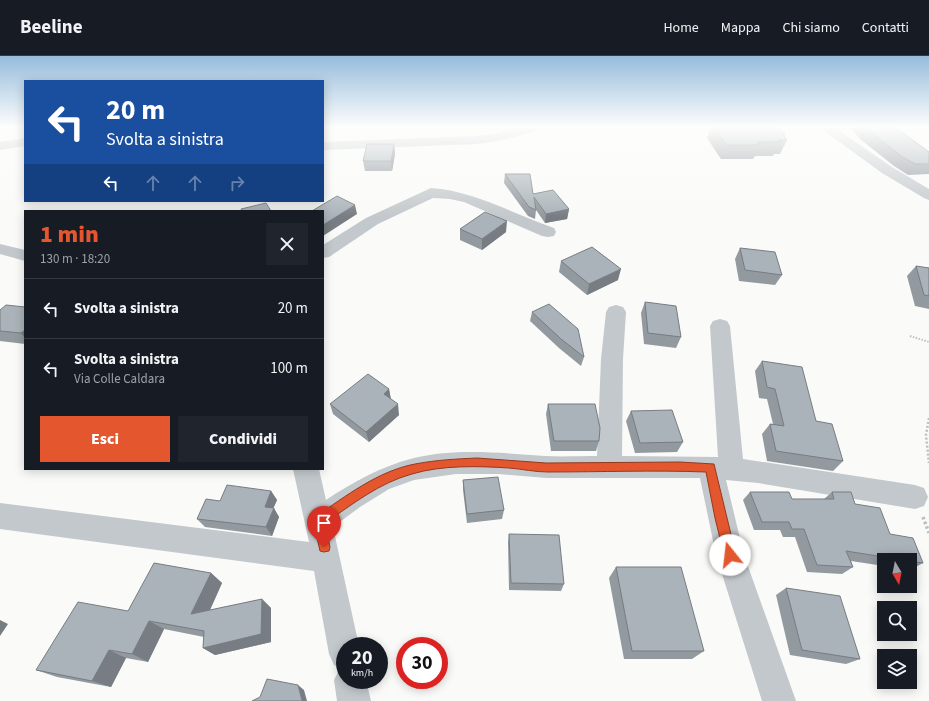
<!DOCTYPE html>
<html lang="it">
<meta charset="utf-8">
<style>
:root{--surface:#171b24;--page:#20242c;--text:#f1f3f6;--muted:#9ea1a6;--line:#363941;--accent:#e4572e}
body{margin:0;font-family:"Source Sans 3",sans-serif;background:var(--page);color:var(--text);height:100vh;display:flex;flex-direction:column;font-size:15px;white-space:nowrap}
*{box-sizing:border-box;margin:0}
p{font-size:13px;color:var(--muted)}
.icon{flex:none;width:22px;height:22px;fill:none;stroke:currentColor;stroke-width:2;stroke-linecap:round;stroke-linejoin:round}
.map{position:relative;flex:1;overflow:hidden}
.details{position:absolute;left:24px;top:154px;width:300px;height:260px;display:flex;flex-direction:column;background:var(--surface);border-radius:0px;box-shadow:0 2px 10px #0003}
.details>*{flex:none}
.banner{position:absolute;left:24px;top:24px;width:300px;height:122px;border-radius:0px;box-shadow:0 2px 10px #0003;background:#1a4fa0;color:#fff;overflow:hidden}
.needle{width:26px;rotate:170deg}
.tools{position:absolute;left:877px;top:497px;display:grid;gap:8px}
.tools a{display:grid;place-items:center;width:40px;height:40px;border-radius:0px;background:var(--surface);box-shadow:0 2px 10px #0003;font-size:20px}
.speed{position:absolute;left:336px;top:581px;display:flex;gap:8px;font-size:20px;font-weight:700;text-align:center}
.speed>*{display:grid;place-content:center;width:52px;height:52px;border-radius:50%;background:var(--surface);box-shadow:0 2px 10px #0003;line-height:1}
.speed small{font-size:10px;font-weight:400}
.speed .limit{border:6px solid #d22;background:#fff;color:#111}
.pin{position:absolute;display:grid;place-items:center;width:34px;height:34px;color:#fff;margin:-41px -17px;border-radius:50% 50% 50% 0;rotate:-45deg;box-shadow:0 0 4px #0007}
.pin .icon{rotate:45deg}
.me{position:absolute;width:44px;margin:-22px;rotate:344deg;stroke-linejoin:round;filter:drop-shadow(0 0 3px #0008)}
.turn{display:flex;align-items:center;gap:14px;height:84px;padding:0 16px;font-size:18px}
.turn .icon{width:52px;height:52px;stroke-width:2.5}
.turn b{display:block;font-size:28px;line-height:34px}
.lanes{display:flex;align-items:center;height:38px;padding:0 16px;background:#0003;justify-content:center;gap:20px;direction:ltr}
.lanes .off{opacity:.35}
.round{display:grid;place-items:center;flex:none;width:42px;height:42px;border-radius:0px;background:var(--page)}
.summary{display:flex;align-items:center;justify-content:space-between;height:68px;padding:0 16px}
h1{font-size:24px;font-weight:800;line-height:30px;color:var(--accent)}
.cta{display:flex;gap:8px;margin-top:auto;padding:8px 16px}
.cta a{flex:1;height:46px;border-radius:0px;background:var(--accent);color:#fff;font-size:16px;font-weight:800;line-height:46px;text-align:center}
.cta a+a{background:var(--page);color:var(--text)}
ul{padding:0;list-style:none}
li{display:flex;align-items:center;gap:12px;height:60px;padding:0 16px;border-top:1px solid var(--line)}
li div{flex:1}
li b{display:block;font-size:15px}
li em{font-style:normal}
header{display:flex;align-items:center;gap:24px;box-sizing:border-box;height:56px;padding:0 20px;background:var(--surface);border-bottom:1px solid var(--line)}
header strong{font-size:19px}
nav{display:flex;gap:22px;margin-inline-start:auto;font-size:14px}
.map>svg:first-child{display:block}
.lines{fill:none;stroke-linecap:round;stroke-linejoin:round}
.path-far2{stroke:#bbbfc2;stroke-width:2;stroke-dasharray:1.5 1.5;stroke-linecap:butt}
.path-far1{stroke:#bbbfc2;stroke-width:2.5;stroke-dasharray:2 2;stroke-linecap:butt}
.path{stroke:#bbbfc2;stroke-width:3.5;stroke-dasharray:2.5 2.5;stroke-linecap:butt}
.minor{fill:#c3c8cc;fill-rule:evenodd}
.wall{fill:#929a9f}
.shaded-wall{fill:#777d82}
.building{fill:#aab3b9;stroke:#777d82}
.route{fill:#e4572e;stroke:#94391e}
</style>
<header>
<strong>Beeline</strong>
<nav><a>Home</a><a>Mappa</a><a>Chi siamo</a><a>Contatti</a></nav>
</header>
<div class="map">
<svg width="929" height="645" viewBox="0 0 929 645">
<rect width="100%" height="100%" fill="#fafaf8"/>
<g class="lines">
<path class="path-far2" d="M 910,280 L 929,286"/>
<path class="path-far1" d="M 929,362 L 926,379 L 929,407"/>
<path class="path" d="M 923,461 L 929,477"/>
<path class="minor" d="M 521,71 L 542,71 L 541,74 L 498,85 L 476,88 L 323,94 L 323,86 L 476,80 L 498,77 Z
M 819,71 L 834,71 L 892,111 L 929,133 L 929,144 L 924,142 L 882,117 Z
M 25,82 L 25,90 L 0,94 L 0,86 Z
M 431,132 C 475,135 513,158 554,172 L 556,176 L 554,180 L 548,181 L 542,180 L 464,146 L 450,143 L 433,142 L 378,168 L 329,201 L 323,202 L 323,189 L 366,162 Z
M 0,188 L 25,194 L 25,205 L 0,198 Z
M 616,249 L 623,251 L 626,256 L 623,303 L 622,400 L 718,401 L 710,270 L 713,265 L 720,263 L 727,265 L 730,270 L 743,403 L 915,429 L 924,432 L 928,441 L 924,450 L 915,453 L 758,427 L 726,424 L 744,499 L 796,645 L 762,645 L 716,499 L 700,422 L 546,422 L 498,418 L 456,418 L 414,424 L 389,433 L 360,451 L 333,471 L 359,590 L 345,590 L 345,624 L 366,624 L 371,645 L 337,645 L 334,624 L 340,612 L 334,609 L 329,598 L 314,515 L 0,473 L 0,447 L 309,486 L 293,413 L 319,413 L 326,444 C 353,426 382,410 414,402 C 457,392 501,397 545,400 C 562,401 580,400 597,400 L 601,303 L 606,256 L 609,251 Z"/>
</g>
<path class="wall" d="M 711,71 L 779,71 L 785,78 L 784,80 L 787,84 L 780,98 L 774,98 L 773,100 L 755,100 L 753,103 L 721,103 L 707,82 Z
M 850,71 L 895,71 L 929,96 L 929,118 L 908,119 L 894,110 L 860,83 Z
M 394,88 L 395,98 L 392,115 L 365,115 L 363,105 Z
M 505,118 L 533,138 L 569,153 L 567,163 L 545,167 L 536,154 L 535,163 L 528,160 L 504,127 Z
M 460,173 L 506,176 L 482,194 L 460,184 Z
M 740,192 L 782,219 L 775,229 L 739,225 L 735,203 Z
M 561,205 L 618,224 L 587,239 L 559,216 Z
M 916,210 L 929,212 L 929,253 L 915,250 L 907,220 Z
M 645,246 L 681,281 L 676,292 L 644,288 L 641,257 Z
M 25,251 L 25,288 L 0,285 L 0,254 Z
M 532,256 L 584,301 L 581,310 L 559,292 L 530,265 Z
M 762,305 L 816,365 L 843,405 L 833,415 L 767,405 L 762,378 L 770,368 L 773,368 L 767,343 L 759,342 L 755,315 Z
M 389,333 L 391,344 L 399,359 L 369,386 L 333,358 L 330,348 Z
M 548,348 L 599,385 L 596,395 L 551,395 L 546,358 Z
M 631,355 L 683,386 L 677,396 L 635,397 L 626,365 Z
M 463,424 L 504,454 L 502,463 L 467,467 L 463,434 Z
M 271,435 L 277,444 L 273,452 L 279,461 L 272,480 L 205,471 L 197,463 L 220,445 Z
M 750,436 L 792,443 L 824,443 L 832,436 L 855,448 L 923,507 L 910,514 L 910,504 L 884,504 L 884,510 L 851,505 L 853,511 L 842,518 L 807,516 L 795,481 L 783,481 L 780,474 L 754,474 L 743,444 Z
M 509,478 L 564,528 L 561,535 L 509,534 L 508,486 Z
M 616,511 L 704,595 L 692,603 L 624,603 L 609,522 Z
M 211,517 L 222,527 L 210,554 L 262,543 L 271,552 L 271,586 L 215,599 L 203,592 L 204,581 L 164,573 L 148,606 L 126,602 L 111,631 L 57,621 L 36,614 L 128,555 Z
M 786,532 L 860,603 L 846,608 L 790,599 L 776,539 Z"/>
<path class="shaded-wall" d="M 394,88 L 395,98 L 392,115 L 391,105 Z
M 355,149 L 357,158 L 323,180 L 323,169 Z
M 569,153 L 567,163 L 545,167 L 546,158 Z
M 507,165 L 506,176 L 482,194 L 482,183 Z
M 621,213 L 618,224 L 587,239 L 589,228 Z
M 25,274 L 25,282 L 21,277 Z
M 389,333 L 391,344 L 384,338 Z
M 398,348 L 399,359 L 369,386 L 366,376 Z
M 271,435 L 277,444 L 270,460 L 265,451 Z
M 274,452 L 279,461 L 272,480 L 266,471 Z
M 211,517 L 222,527 L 204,567 L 191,558 Z
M 262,543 L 271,552 L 271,586 L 215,599 L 203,592 Z
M 0,564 L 8,568 L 0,580 Z
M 149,565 L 164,573 L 148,606 L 132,598 Z
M 109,594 L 126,602 L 111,631 L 92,625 Z
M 298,629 L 304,634 L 307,645 L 302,645 Z"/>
<path class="building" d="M 713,71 L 779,71 L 785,78 L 782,78 L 787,84 L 778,84 L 780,86 L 757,86 L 760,89 L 727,89 Z
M 864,71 L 895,71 L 929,96 L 929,108 L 915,108 L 901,100 Z
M 367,88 L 394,88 L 391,105 L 363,105 Z
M 505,118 L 530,118 L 533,138 L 553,134 L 569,153 L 546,158 L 534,141 L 536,154 L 529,151 Z
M 337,140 L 355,149 L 323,169 L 323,155 L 312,155 Z
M 266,147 L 271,155 L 242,155 L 241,153 Z
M 485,156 L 507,165 L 482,183 L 460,173 Z
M 592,191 L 621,213 L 589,228 L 561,205 Z
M 740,192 L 775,196 L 782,219 L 745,214 Z
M 916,210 L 929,212 L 929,240 L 924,239 Z
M 645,246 L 676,250 L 681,281 L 648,277 Z
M 549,248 L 578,273 L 584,301 L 561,283 L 532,256 Z
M 6,249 L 25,251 L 25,274 L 21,277 L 0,275 L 0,254 Z
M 762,305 L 802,311 L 816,365 L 832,368 L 843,405 L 776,395 L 770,368 L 784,370 L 775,333 L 767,331 Z
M 368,318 L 389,333 L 384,338 L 398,348 L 366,376 L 330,348 Z
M 548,348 L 595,348 L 600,372 L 599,385 L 554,385 Z
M 672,354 L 683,386 L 640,387 L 631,355 Z
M 498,421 L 504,454 L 467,458 L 463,424 Z
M 227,429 L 271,435 L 265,451 L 274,452 L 266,471 L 197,463 L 206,443 L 220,445 Z
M 750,436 L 789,436 L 792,443 L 834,443 L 832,436 L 851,436 L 855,448 L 880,452 L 890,478 L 913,482 L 923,507 L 910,505 L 910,504 L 903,504 L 846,495 L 853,511 L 817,509 L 804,473 L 792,473 L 789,466 L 762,466 Z
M 509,478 L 559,479 L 564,528 L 511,527 Z
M 154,507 L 211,517 L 191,558 L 262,543 L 261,578 L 203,592 L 204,575 L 149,565 L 132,598 L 109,594 L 92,625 L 36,614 L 78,546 L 128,555 Z
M 616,511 L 681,511 L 704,595 L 632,595 Z
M 786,532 L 840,540 L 860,603 L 802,594 Z
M 267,623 L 298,629 L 302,645 L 252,645 L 260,641 Z"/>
<linearGradient id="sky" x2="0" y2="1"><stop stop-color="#96bcdc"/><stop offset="0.44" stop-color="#fdfdfc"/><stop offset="1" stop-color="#fdfdfc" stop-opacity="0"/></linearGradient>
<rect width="929" height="161" fill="url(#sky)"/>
<path class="route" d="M 477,402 L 546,407 L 680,406 L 714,408 L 736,499 L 734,504 L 730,505 L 726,504 L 724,499 L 715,462 L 706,416 C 653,414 601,416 548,416 C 535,416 522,413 509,412 C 478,410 442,409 412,418 C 379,427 353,448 325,467 L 330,491 L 329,495 L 324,496 L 320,495 L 313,464 L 315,461 C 346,440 378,415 415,408 C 436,404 456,403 477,402 Z"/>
</svg>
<div class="tools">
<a><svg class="needle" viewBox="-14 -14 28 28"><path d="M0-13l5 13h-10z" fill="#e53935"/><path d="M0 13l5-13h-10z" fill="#9ea1a6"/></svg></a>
<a><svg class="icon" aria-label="search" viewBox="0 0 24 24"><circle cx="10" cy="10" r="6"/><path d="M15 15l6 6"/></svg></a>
<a><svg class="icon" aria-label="layers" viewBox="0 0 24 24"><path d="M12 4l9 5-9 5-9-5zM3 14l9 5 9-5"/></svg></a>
</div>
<div class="speed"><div>20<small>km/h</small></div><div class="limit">30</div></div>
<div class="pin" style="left:324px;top:491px;background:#d93025"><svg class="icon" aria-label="arrive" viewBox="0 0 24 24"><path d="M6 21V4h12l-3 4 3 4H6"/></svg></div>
<svg class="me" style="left:730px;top:499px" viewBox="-20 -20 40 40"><circle r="19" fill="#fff"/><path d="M0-13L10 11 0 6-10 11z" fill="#e4572e"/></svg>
<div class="banner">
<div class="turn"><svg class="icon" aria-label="left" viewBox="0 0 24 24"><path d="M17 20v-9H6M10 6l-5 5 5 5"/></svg><div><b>20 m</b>Svolta a sinistra</div></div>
<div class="lanes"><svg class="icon" aria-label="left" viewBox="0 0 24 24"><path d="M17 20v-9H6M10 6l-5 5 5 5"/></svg><svg class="icon off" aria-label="ahead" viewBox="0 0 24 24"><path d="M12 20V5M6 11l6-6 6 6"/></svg><svg class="icon off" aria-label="ahead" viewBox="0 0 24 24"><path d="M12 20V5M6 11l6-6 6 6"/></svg><svg class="icon off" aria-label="right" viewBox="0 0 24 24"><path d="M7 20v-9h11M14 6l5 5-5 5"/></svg></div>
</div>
<section class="details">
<div class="summary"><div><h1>1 min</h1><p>130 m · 18:20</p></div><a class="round"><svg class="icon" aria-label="close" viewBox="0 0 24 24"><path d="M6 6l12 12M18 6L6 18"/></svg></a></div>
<ul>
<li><svg class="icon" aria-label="left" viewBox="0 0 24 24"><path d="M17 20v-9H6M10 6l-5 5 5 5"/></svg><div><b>Svolta a sinistra</b></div><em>20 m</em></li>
<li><svg class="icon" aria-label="left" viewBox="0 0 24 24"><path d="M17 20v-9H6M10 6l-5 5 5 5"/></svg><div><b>Svolta a sinistra</b><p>Via Colle Caldara</p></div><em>100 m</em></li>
</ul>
<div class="cta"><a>Esci</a><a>Condividi</a></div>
</section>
</div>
